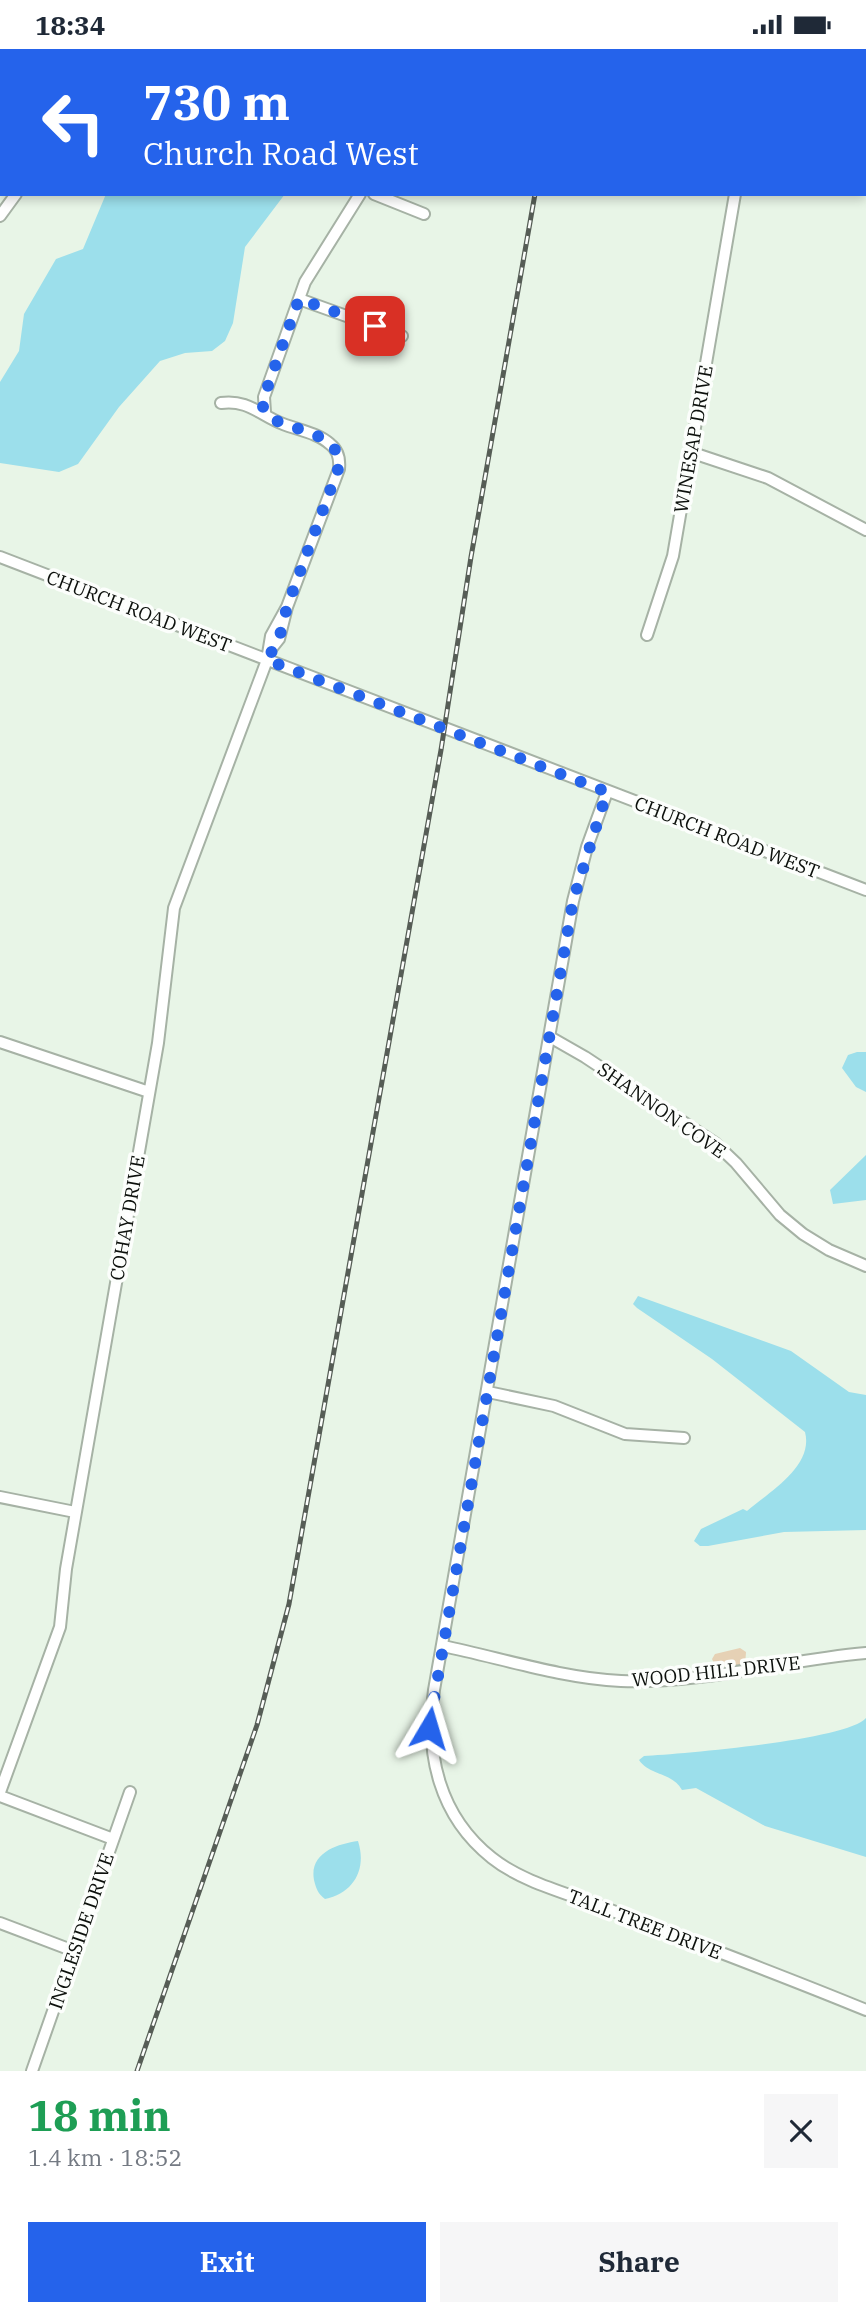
<!DOCTYPE html>
<meta charset="utf-8">
<style>
:root{--surface:#fff;--page:#f6f6f7;--text:#1f2937;--muted:#747a83;--accent:#2563eb}
body{margin:0;font-family:"IBM Plex Serif",serif;background:var(--page);color:var(--text);height:100vh;display:flex;flex-direction:column;font-size:26px;white-space:nowrap}
*{box-sizing:border-box;margin:0}
p{font-size:23px;color:var(--muted)}
.icon{flex:none;width:38px;height:38px;fill:none;stroke:currentColor;stroke-width:2;stroke-linecap:round;stroke-linejoin:round}
.map{position:relative;height:2022px;overflow:hidden}
.details{display:flex;flex-direction:column;background:var(--surface);flex:1}
.details>*{flex:none}
.hud{position:absolute;left:0px;top:0px;width:866px;height:147px;box-shadow:0 4px 10px #0003;background:#2563eb;color:#fff;overflow:hidden}
.pin{position:absolute;display:grid;place-items:center;width:60px;height:60px;color:#fff;margin:-30px;border-radius:14px;box-shadow:0 4px 10px #0006}
.me{position:absolute;width:77px;margin:-38px;rotate:7deg;stroke-linejoin:round;filter:drop-shadow(0 0 5px #0008)}
.turn{display:flex;align-items:center;gap:24px;height:147px;padding:0 28px;font-size:32px}
.turn .icon{width:91px;height:91px;stroke-width:2.5}
.turn b{display:block;font-size:49px;line-height:60px}
.round{display:grid;place-items:center;flex:none;width:74px;height:74px;border-radius:0px;background:var(--page)}
.headline{display:flex;align-items:center;justify-content:space-between;height:119px;padding:0 28px}
h1{font-size:42px;font-weight:800;line-height:52px;color:#1e9e55}
.button{display:flex;gap:14px;margin-top:auto;padding:14px 28px}
.button a{flex:1;height:80px;border-radius:0px;background:var(--accent);color:#fff;font-size:28px;font-weight:800;line-height:80px;text-align:center}
.button a+a{background:var(--page);color:var(--text)}
.status{display:flex;justify-content:space-between;align-items:center;height:49px;padding:0 35px;background:var(--surface);direction:ltr}
.status svg{height:19px;fill:currentColor}
.map>svg:first-child{display:block}
.green{fill:#e6d1b5}
.water{fill:#9cdfeb}
.lines{fill:none;stroke-linecap:round;stroke-linejoin:round}
.minor-casing{stroke:#a6b2a5;stroke-width:14}
.minor{stroke:#fff;stroke-width:10}
.rail-casing{stroke:#565d56;stroke-width:5}
.rail{stroke:#fcfefc;stroke-width:2.5;stroke-dasharray:8;stroke-linecap:butt}
.route{stroke:#2563eb;stroke-width:12;stroke-dasharray:0 21.6}
.labels{text-anchor:middle;stroke-width:7;stroke-linejoin:round;paint-order:stroke}
.street-label{font-size:19px;fill:#0c100c;stroke:#fcfefc}
</style>
<div class="status"><b>18:34</b><svg viewBox="0 0 49 12"><path d="M0 12V9h3v3zM5 12V6h3v6zM10 12V3h3v9zM15 12V0h3v12zM26 1h20v11H26zM47 4h2v5h-2z"/></svg></div>
<div class="map">
<svg width="866" height="2022" viewBox="0 0 866 2022">
<rect width="100%" height="100%" fill="#e8f5e7"/>
<path class="green" d="M 740,1599 L 746,1603 L 745,1617 L 717,1621 L 712,1610 L 715,1605 Z"/>
<path class="water" d="M 146,0 L 379,0 L 145,2 Z
M 106,145 L 285,145 L 245,198 L 233,274 L 225,292 L 212,302 L 185,304 L 160,312 L 119,358 L 78,415 L 59,423 L 0,414 L 0,333 L 19,302 L 24,265 L 56,210 L 83,200 Z
M 857,1003 L 866,1003 L 866,1043 L 856,1038 L 842,1019 L 848,1006 Z
M 866,1106 L 866,1151 L 833,1155 L 830,1141 Z
M 638,1247 L 791,1302 L 849,1343 L 866,1346 L 866,1481 L 784,1483 L 708,1497 L 700,1497 L 694,1492 L 701,1480 L 743,1460 L 747,1462 C 769,1443 814,1417 805,1383 L 712,1310 L 637,1259 L 633,1255 Z
M 866,1669 L 866,1808 L 765,1777 L 696,1739 L 682,1741 C 672,1723 650,1727 639,1711 L 644,1707 C 681,1705 848,1691 866,1669 Z
M 358,1792 C 367,1820 354,1844 325,1850 C 318,1845 316,1839 314,1831 C 309,1804 337,1795 358,1792 Z"/>
<g class="lines">
<g class="minor-casing">
<path id="minor" d="M 454,2 L 455,0
M 0,21 L 2,22
M 374,145 L 424,165
M 0,167 L 16,145
M 299,250 L 402,287
M 221,354 C 248,350 261,367 283,375 C 298,381 318,384 330,395 C 338,401 340,410 339,420 L 287,558 L 279,590 L 271,600
M 265,363 L 264,348 L 305,233 L 360,145
M 690,403 L 768,429 L 866,481
M 0,508 L 866,841
M 647,586 L 673,507 L 735,145
M 607,743 L 587,798 L 573,852 L 434,1641 C 425,1705 439,1767 492,1809 C 522,1833 567,1844 603,1858 C 691,1893 779,1925 866,1961
M 550,988 L 585,1008 L 715,1094 L 736,1114 L 780,1166 L 803,1185 L 829,1201 L 866,1217
M 0,993 L 149,1043
M 488,1343 L 554,1357 L 625,1385 L 684,1389
M 0,1448 L 75,1463
M 443,1597 C 501,1609 561,1629 621,1632 C 703,1635 785,1611 866,1604
M 0,1743 L 60,1578 L 66,1520 L 158,994 L 174,859 L 267,611 L 271,587 L 287,558
M 0,1747 L 113,1790
M 0,1874 L 74,1902
M 32,2022 L 130,1743"/>
</g>
<use href="#minor" class="minor"/>
<g class="rail-casing">
<path id="rail" d="M 561,2 L 561,0
M 137,2022 L 257,1676 L 289,1555 L 441,701 L 471,508 L 535,145"/>
</g>
<use href="#rail" class="rail"/>
</g>
<g class="lines">
<path class="route" d="M 375,277 L 299,250 L 264,348 L 263,358 L 268,367 C 290,382 337,382 340,415 L 287,558 L 279,590 L 267,611 L 607,743 L 573,852 L 429,1679"/>
</g>
<g class="labels">
<g class="street-label">
<text transform="translate(693 390) rotate(-80)" y="7">WINESAP DRIVE</text>
<text transform="translate(139 562) rotate(21)" y="7">CHURCH ROAD WEST</text>
<text transform="translate(727 788) rotate(21)" y="7">CHURCH ROAD WEST</text>
<text transform="translate(662 1061) rotate(35)" y="7">SHANNON COVE</text>
<text transform="translate(127 1169) rotate(-80)" y="7">COHAY DRIVE</text>
<text transform="translate(716 1622) rotate(-6)" y="7">WOOD HILL DRIVE</text>
<text transform="translate(645 1875) rotate(21)" y="7">TALL TREE DRIVE</text>
<text transform="translate(81 1882) rotate(-71)" y="7">INGLESIDE DRIVE</text>
</g>
</g>
</svg>
<div class="pin" style="left:375px;top:277px;background:#d93025"><svg class="icon" aria-label="arrive" viewBox="0 0 24 24"><path d="M6 21V4h12l-3 4 3 4H6"/></svg></div>
<svg class="me" style="left:429px;top:1679px" viewBox="-20 -20 40 40"><path d="M0-17L14 15 0 8-14 15z" fill="#2563eb" stroke="#fff" stroke-width="4"/></svg>
<div class="hud">
<div class="turn"><svg class="icon" aria-label="left" viewBox="0 0 24 24"><path d="M17 20v-9H6M10 6l-5 5 5 5"/></svg><div><b>730 m</b>Church Road West</div></div>
</div>
</div>
<section class="details">
<div class="headline"><div><h1>18 min</h1><p>1.4 km · 18:52</p></div><a class="round"><svg class="icon" aria-label="close" viewBox="0 0 24 24"><path d="M6 6l12 12M18 6L6 18"/></svg></a></div>
<div class="button"><a>Exit</a><a>Share</a></div>
</section>
